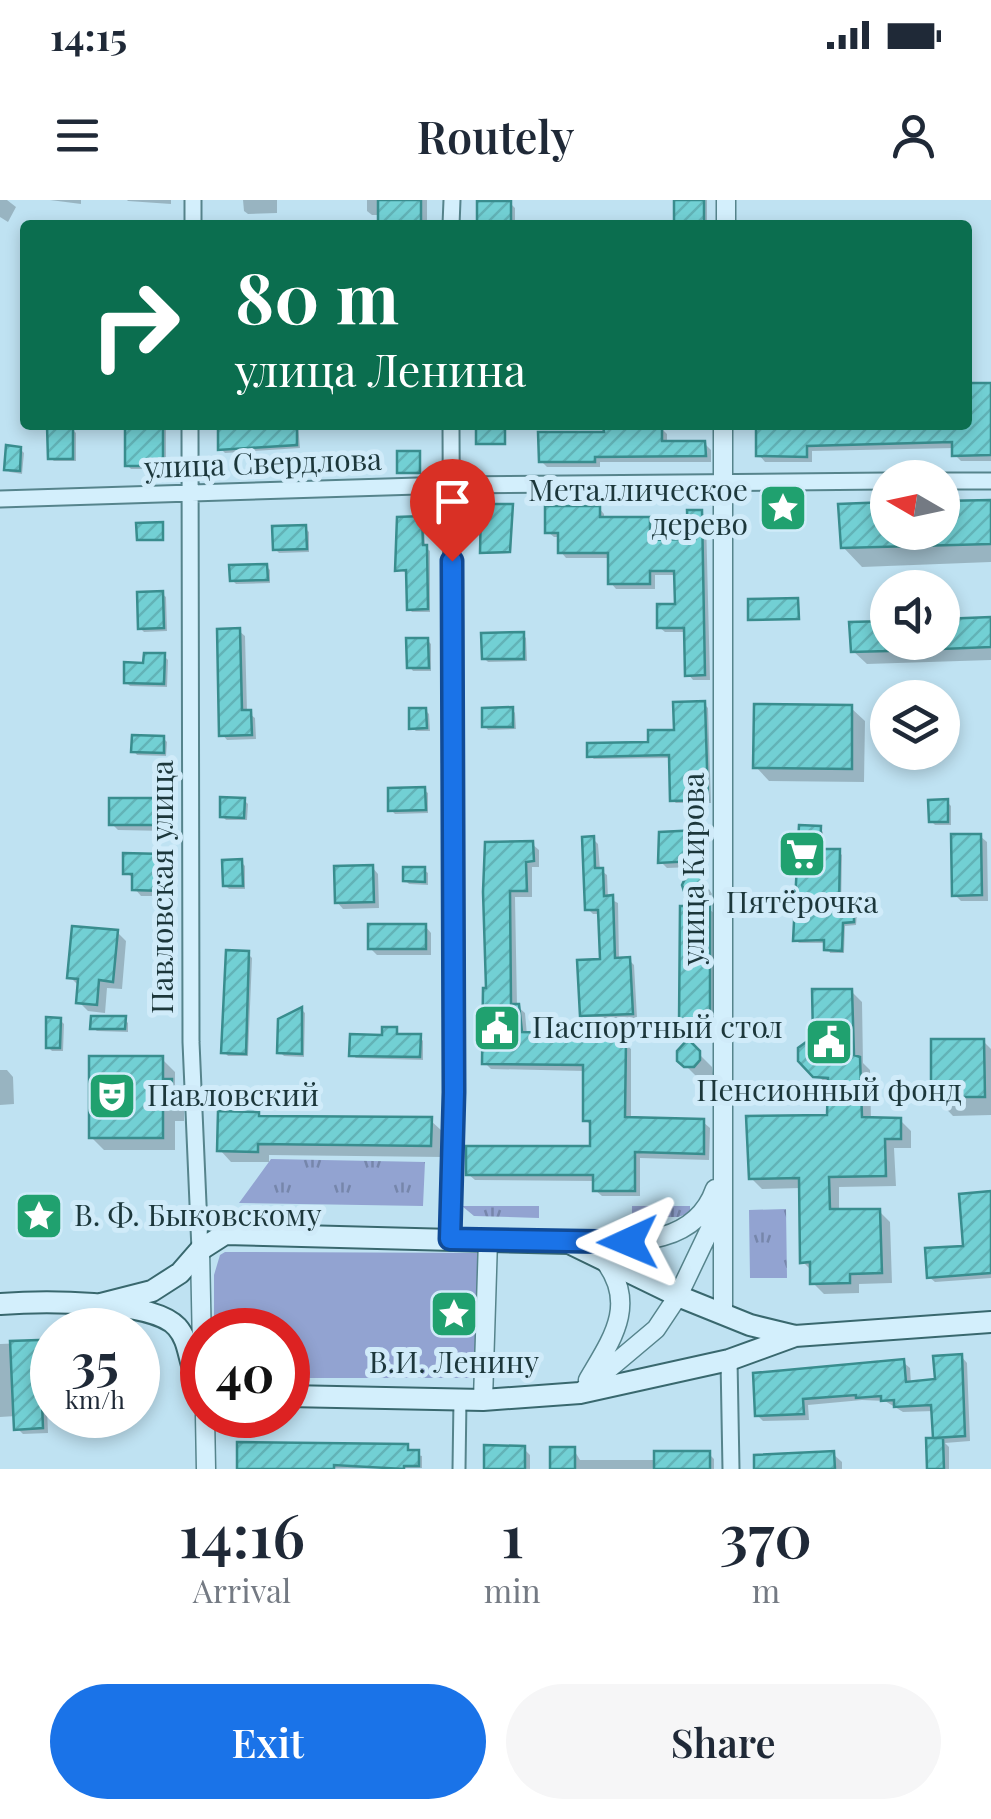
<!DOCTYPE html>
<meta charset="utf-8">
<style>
:root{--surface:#fff;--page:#f6f6f7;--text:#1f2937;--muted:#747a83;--accent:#1a73e8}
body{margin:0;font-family:"Playfair Display",serif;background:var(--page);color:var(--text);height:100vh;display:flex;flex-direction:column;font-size:38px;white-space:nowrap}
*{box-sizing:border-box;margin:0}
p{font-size:32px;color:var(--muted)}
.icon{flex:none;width:55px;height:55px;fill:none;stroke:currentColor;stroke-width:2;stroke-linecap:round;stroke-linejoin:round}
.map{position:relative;height:1269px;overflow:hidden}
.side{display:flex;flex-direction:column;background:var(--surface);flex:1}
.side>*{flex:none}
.hud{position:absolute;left:20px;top:20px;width:952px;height:210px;border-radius:10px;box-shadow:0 5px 15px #0003;background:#0b6e4f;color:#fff;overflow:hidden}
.needle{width:65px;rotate:279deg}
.fabs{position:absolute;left:870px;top:260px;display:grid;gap:20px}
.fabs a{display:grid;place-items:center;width:90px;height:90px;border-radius:50%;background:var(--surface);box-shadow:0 5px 15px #0003;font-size:50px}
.speed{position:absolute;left:30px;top:1108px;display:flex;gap:20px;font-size:50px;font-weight:700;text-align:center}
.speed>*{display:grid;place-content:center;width:130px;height:130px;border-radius:50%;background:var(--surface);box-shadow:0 5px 15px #0003;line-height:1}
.speed small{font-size:25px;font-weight:400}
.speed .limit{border:15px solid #d22;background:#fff;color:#111}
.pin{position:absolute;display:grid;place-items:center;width:85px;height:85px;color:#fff;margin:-102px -42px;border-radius:50% 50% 50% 0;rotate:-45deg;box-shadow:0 0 10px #0007}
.pin .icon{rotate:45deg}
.me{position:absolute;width:110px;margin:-55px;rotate:269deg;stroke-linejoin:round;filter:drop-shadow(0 0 8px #0008)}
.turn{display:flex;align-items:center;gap:35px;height:210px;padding:0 50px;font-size:45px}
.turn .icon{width:130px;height:130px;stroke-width:2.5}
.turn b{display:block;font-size:70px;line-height:85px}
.eta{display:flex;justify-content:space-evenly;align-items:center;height:170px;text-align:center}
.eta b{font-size:60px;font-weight:600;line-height:70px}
.primary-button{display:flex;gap:20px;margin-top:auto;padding:20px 50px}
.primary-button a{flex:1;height:115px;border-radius:60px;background:var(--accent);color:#fff;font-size:40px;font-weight:600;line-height:115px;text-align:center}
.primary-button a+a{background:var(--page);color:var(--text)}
.status{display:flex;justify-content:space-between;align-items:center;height:70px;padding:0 50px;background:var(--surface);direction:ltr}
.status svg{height:28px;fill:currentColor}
header{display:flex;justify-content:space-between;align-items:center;height:130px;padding:0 50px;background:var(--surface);font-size:45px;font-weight:600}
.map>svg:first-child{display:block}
.grass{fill:url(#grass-tufts)}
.park{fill:#92a3d1}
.shadow{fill:#0003}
.building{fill:url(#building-hatch);stroke:#398d8e;stroke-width:2.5}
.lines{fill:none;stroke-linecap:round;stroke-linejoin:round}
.pedestrian-casing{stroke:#56848c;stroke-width:15}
.minor-casing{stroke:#56848c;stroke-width:19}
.tertiary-casing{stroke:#56848c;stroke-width:21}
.secondary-casing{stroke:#39686e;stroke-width:24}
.pedestrian{stroke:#d3effc;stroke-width:11}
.minor{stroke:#d3effc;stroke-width:15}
.tertiary{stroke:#d3effc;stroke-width:18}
.secondary{stroke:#d3effc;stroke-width:20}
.route-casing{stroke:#114b97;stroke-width:25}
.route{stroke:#1a73e8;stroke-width:18}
.labels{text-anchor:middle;stroke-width:10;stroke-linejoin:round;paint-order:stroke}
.street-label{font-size:30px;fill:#1c373b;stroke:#d0ebf9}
.poi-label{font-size:30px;fill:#1c373b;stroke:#d0ebf9}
</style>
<div class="status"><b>14:15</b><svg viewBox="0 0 49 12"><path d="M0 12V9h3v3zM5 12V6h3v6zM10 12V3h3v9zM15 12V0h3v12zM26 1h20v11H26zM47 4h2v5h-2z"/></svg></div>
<header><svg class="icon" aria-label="menu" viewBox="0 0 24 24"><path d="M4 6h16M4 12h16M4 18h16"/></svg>Routely<svg class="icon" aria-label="person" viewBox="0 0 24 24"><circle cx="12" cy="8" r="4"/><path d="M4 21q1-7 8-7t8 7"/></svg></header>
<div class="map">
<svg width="991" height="1269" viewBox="0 0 991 1269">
<defs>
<pattern id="grass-tufts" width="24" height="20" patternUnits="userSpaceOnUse" patternTransform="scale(2.5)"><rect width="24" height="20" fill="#92a3d1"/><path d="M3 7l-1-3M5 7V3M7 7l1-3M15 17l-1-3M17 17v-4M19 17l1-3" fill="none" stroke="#7686ab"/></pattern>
<pattern id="building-hatch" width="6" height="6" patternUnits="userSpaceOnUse" patternTransform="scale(2.5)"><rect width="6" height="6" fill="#72d0d4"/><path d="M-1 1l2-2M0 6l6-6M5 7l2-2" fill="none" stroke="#62b3b7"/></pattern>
</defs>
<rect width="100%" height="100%" fill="#bfe2f2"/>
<path class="grass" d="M 271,959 L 425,962 L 423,1006 L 239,1003 Z
M 462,1006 L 539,1006 L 539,1018 L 474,1016 Z
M 632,1006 L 690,1006 L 690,1013 L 678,1017 L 632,1017 Z
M 786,1009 L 787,1078 L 750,1078 L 749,1010 Z"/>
<path class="park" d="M 225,1052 L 486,1053 L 482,1178 L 288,1178 L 288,1130 L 214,1130 L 214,1075 L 220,1055 Z"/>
<path class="shadow" d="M 0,0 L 7,0 L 16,7 L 8,22 L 0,17 Z
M 50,0 L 81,0 L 81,4 Z
M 127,0 L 171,0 L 171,4 L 128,1 Z
M 243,0 L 277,0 L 277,13 L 248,14 L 244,11 Z
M 367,0 L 427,0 L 427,25 L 381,25 L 381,15 L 372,15 L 367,11 Z
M 479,0 L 504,0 L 504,3 L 510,3 L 515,8 L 515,25 L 479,25 Z
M 676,0 L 707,0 L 707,25 L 676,25 Z
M 968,186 L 991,187 L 991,261 L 961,261 L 955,255 L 955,248 L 812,251 L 812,262 L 765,262 L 759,255 L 759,225 L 968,225 Z
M 127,225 L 162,225 L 166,228 L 166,269 L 131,269 L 127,265 Z
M 221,225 L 298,225 L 300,248 L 225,253 L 221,249 Z
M 661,228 L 667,234 L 667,243 L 704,243 L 711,250 L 711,262 L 600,262 L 600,267 L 547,267 L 541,261 L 606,234 Z
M 72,229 L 76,233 L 76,261 L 54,261 L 50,258 Z
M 20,249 L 24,253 L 22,274 L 10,272 L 6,269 Z
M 991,302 L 991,362 L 862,367 L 843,347 L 888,332 L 942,332 Z
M 512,306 L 511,353 L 485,354 L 483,352 Z
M 599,308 L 604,314 L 604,320 L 649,320 L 655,325 L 655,342 L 690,342 L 701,312 L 706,318 L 710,480 L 693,480 L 688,474 L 687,432 L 665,432 L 659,427 L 677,407 L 677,375 L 655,375 L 655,389 L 616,389 L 611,383 L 611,358 L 566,358 L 561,352 L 561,337 L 554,337 L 548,332 Z
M 421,319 L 424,322 L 425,347 L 430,351 L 430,412 L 412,412 L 409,409 L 408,373 L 398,370 Z
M 305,328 L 309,332 L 309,352 L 279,353 L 275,349 Z
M 266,366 L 270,370 L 270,383 L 236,384 L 232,380 Z
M 162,394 L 166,397 L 167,431 L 144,432 L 140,428 Z
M 991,419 L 991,460 L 867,464 L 853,451 L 888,442 L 942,442 Z
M 239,431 L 245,436 L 247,512 L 255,518 L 256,539 L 227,540 L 222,534 Z
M 523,435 L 526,438 L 527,461 L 488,462 L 484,458 Z
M 427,440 L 431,444 L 431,471 L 413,471 L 410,467 Z
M 164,456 L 168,460 L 167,487 L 130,486 L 126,482 Z
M 704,504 L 708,508 L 711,603 L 676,603 L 672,600 L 671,558 L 594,559 L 590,556 L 651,545 L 676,532 Z
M 851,508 L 865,521 L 864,582 L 769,581 L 756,567 Z
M 512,509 L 515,513 L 516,529 L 488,530 L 485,526 Z
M 425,510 L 429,514 L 430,531 L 416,531 L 412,528 Z
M 163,538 L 167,542 L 166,556 L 137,555 L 134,551 Z
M 424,590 L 428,593 L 428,613 L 395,614 L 391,610 Z
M 244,600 L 248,604 L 247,620 L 226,620 L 222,616 Z
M 162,601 L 168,607 L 168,631 L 118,630 L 112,624 Z
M 947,602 L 951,606 L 951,625 L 935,625 L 931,621 Z
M 820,629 L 823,632 L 823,651 L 839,652 L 842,655 L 841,710 L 857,714 L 856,725 L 845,726 L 844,753 L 830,753 L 827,743 L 799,743 L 796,740 Z
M 698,633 L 705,639 L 706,684 L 712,694 L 704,709 L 709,709 L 716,715 L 715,830 L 688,829 L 682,823 L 693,667 L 667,668 L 661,662 Z
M 980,636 L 987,642 L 988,701 L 961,701 L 955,695 Z
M 593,639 L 598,644 L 600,670 L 607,675 L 608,698 L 618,703 L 619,760 L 629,760 L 634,765 L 637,818 L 588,821 L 582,815 L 602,761 L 601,714 L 593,714 L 588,709 Z
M 532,644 L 539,650 L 539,667 L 532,667 L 532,697 L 515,697 L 517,806 L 525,813 L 527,835 L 568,836 L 575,843 L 624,843 L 631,849 L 631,920 L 703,922 L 710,928 L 709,960 L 640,958 L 640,996 L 602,996 L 595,990 L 595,981 L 475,980 L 468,974 L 593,949 L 593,927 L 585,920 L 585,871 L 491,869 L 485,863 L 488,791 L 485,692 Z
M 163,656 L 169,662 L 168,696 L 141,696 L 135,689 L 135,679 L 126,673 Z
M 241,662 L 245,666 L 245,689 L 229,689 L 225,685 Z
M 372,667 L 378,674 L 379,708 L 343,709 L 337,702 Z
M 424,670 L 428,673 L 428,685 L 409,684 L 405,680 Z
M 425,726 L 431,733 L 431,755 L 377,755 L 370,748 Z
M 117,732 L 126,741 L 122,789 L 107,788 L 105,813 L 88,811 L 79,802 L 78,785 L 70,777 Z
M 248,754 L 252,758 L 248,856 L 228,856 L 224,852 Z
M 851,791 L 862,802 L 863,863 L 870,870 L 871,920 L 900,920 L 911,931 L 911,948 L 894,948 L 896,986 L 839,987 L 839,1011 L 879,1011 L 890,1022 L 892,1083 L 859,1084 L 859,1093 L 824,1094 L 813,1083 L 812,1071 L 803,1062 L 801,988 L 762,989 L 751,978 L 829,918 L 830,887 L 801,860 Z
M 302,810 L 305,813 L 304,857 L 284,856 L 280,852 Z
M 124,819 L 128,823 L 128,832 L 97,831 L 93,828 Z
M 60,820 L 64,824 L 63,851 L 52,851 L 48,847 Z
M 396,830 L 400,837 L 420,837 L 423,841 L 423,860 L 356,858 L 352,855 Z
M 983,841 L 991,849 L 991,915 L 953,916 L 934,896 Z
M 688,843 L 712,867 L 713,874 L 708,880 L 700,880 L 680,860 Z
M 162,859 L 175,872 L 175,885 L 184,895 L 184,921 L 175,921 L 175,950 L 104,950 L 91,937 Z
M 0,870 L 7,870 L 13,877 L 14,904 L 0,905 Z
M 258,915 L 261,918 L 430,920 L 442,931 L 442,957 L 269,955 L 269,962 L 231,962 L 220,950 Z
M 991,994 L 991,1078 L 935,1082 L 929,1077 L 966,1049 Z
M 52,1142 L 52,1181 L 46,1181 L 48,1233 L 23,1234 L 17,1228 L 16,1216 L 0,1217 L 0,1144 Z
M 138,1147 L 140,1150 L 139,1211 L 138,1211 Z
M 961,1156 L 967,1163 L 970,1241 L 945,1243 L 949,1247 L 949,1269 L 930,1269 L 936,1240 L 934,1211 L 903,1212 L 885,1201 L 862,1200 L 808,1205 L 809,1220 L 763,1221 L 757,1215 L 903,1162 L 910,1168 L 911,1184 L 938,1182 Z
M 407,1246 L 410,1253 L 422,1256 L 422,1268 L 239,1269 Z
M 524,1249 L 530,1255 L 530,1269 L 486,1269 Z
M 574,1250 L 580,1260 L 656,1260 L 709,1254 L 714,1259 L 714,1269 L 553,1269 Z
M 833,1254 L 842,1262 L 842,1269 L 757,1269 Z"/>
<path class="building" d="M 378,0 L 421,0 L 421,25 L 378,25 Z
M 674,0 L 704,0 L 704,22 L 674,22 Z
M 477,1 L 511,1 L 511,25 L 477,25 Z
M 968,183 L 991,183 L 991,255 L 952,256 L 952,242 L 807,246 L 807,257 L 756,256 L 756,225 L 968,225 Z
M 125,225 L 163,225 L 163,266 L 125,266 Z
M 218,225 L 297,225 L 297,245 L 218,250 Z
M 476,225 L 505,225 L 505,244 L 476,244 Z
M 47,226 L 73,226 L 73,259 L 48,259 Z
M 603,226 L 662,226 L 662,241 L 705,241 L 706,256 L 595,257 L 595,262 L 539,262 L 538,232 L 604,232 Z
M 6,245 L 21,247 L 20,271 L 4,270 Z
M 397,251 L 420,251 L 420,273 L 397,273 Z
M 991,300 L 991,344 L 841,348 L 838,304 L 888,302 L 888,332 L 942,332 L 942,301 Z
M 481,304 L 513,304 L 510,352 L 480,353 Z
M 545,306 L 600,306 L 600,317 L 650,317 L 650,340 L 688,339 L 687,310 L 702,310 L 705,475 L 685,476 L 684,428 L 657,428 L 657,404 L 675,404 L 674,371 L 650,371 L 650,384 L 608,384 L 608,353 L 558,353 L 558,333 L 545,333 Z
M 422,316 L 423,345 L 427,345 L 428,409 L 407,410 L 406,370 L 395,371 L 397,317 Z
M 163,322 L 163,340 L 137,340 L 136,323 Z
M 306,325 L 307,349 L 273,350 L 272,326 Z
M 267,364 L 268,380 L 230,381 L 229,365 Z
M 163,391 L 164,428 L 138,429 L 137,392 Z
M 798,398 L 799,419 L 748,420 L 748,399 Z
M 991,417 L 991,447 L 942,449 L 942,419 Z
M 888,421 L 888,451 L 851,452 L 849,422 Z
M 240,428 L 242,510 L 251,510 L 252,535 L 219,536 L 217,429 Z
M 524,432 L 524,459 L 482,459 L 481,433 Z
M 406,438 L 428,438 L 429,468 L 407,468 Z
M 144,453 L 165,453 L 164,484 L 124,483 L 124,462 L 143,463 Z
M 705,501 L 708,600 L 670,601 L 669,555 L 587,557 L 587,543 L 648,542 L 648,530 L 674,530 L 673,502 Z
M 754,504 L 852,505 L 852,569 L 753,568 Z
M 513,507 L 513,527 L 482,527 L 482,508 Z
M 409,508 L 426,508 L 427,528 L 409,529 Z
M 132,535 L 164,536 L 164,553 L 131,552 Z
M 425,587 L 426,610 L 388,611 L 388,588 Z
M 220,597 L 245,598 L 244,618 L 220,617 Z
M 109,598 L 163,598 L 163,625 L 109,625 Z
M 948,599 L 948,622 L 929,622 L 928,600 Z
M 799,625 L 821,626 L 820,649 L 840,649 L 839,708 L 854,708 L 854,722 L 843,723 L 842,751 L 824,750 L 824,740 L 793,741 Z
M 699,630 L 700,676 L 706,686 L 696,706 L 710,706 L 710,824 L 679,824 L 680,706 L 689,706 L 682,685 L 693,661 L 658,663 L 659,632 Z
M 951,634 L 981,634 L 982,695 L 952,696 Z
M 594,636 L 595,668 L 603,668 L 604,696 L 613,695 L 615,758 L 630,757 L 633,814 L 580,816 L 577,760 L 600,759 L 598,710 L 585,710 L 582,637 Z
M 533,641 L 534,661 L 526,662 L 527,691 L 510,691 L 511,804 L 519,804 L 522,832 L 569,833 L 569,840 L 626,840 L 625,917 L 704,919 L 704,954 L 635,952 L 635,991 L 593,991 L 593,975 L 466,975 L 466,946 L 590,946 L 590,921 L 583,921 L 583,865 L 482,864 L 483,788 L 486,788 L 483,692 L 485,642 Z
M 123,653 L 164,654 L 163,691 L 132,690 L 132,674 L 123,674 Z
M 242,659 L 243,686 L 223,686 L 222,660 Z
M 373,665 L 374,702 L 335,703 L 334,666 Z
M 403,667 L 425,667 L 425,682 L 403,681 Z
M 368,724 L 426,724 L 426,749 L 368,749 Z
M 72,726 L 118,730 L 113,782 L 99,780 L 97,805 L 76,803 L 78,779 L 67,778 Z
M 226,750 L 249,751 L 246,854 L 221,853 Z
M 812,789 L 852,789 L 854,855 L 860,857 L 862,917 L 901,918 L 901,939 L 885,939 L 886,976 L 829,977 L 830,1009 L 880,1009 L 882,1073 L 850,1074 L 850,1083 L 810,1084 L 810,1062 L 800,1063 L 799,978 L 749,979 L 746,916 L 827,915 L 828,878 L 813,877 L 798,861 L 798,848 L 813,837 Z
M 302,807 L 302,854 L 277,853 L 278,819 Z
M 91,816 L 126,816 L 125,829 L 90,829 Z
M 46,817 L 61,818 L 60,848 L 46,848 Z
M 382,827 L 397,827 L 397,834 L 421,834 L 420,857 L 349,856 L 350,834 L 382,835 Z
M 688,839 L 700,851 L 700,860 L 694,867 L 684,867 L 677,861 L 677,851 Z
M 931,839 L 984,839 L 985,897 L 931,897 Z
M 89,856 L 163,856 L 163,879 L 172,879 L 172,909 L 163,909 L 163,938 L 89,938 Z
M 218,911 L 259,912 L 259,916 L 432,917 L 431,946 L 258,944 L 258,952 L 217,951 Z
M 991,991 L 991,1073 L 927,1078 L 925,1048 L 963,1046 L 959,994 Z
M 39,1140 L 52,1140 L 52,1176 L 41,1176 L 43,1228 L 14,1230 L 10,1141 Z
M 962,1154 L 965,1236 L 934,1238 L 943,1238 L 944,1269 L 927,1269 L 926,1238 L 933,1238 L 931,1205 L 894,1207 L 894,1200 L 881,1201 L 881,1196 L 856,1198 L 856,1195 L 803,1199 L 804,1214 L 755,1216 L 753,1173 L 904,1159 L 906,1182 L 935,1179 L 933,1156 Z
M 237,1242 L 408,1244 L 408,1250 L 419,1250 L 419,1266 L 404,1266 L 404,1269 L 334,1265 L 334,1269 L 237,1269 Z
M 484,1245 L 525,1246 L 525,1269 L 484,1269 Z
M 550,1247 L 575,1247 L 575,1269 L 550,1269 Z
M 654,1251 L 710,1251 L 710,1269 L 654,1269 Z
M 834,1251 L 835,1269 L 754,1269 L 754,1255 Z"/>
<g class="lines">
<g class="pedestrian-casing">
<path id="pedestrian" d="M 459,1269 L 460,1199"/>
</g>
<g class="minor-casing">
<path id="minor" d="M 193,25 L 193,0
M 451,25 L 452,0
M 190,225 L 191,842 L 200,1050
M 942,281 L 991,281
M 0,299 L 451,285 L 888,281
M 450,1039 L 454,892 L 451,225
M 729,1160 L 731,1269"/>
</g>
<g class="tertiary-casing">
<path id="tertiary" d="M 726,25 L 726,0
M 723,225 L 723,1113
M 569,1043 C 622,1042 694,1050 715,989
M 200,1050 L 202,1148
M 588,1180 C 612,1139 638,1104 604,1060
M 580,1193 L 656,1129 L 678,1096 L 720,1008
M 483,1200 L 488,1040
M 205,1215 L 206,1269"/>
</g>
<g class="secondary-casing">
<path id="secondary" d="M 0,1104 C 38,1101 152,1099 177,1127 C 192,1144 187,1168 202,1184
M 101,1104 L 152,1091 L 180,1073 L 200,1050 L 225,1034 L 569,1043 L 678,1096 L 750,1125 L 795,1136
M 288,1196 L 483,1200 L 580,1193 L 729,1160 L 795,1136 L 991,1122"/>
</g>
<use href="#pedestrian" class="pedestrian"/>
<use href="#minor" class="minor"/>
<use href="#tertiary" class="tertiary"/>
<use href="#secondary" class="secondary"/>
</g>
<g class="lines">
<g class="route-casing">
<path id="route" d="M 452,361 L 454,892 L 450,1039 L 628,1042"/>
</g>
<use href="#route" class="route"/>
</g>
<defs>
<g id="sight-square" transform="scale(2.5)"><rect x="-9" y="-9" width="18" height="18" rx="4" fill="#20a16f" stroke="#d0ebf9"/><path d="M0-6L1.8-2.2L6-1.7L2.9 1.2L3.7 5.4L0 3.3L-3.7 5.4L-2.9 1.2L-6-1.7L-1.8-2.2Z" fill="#fff"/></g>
<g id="supermarket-square" transform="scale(2.5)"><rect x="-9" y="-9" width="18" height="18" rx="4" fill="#20a16f" stroke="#d0ebf9"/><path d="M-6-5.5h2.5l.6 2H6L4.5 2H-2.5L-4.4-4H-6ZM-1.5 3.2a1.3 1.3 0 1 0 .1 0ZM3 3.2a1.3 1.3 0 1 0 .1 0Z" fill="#fff"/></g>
<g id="civic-square" transform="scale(2.5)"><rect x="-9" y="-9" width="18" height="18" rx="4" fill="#20a16f" stroke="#d0ebf9"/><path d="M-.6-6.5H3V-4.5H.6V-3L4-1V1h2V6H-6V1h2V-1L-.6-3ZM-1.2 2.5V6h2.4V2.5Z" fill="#fff"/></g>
<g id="theatre-square" transform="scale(2.5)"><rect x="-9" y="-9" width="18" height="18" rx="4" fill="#20a16f" stroke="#d0ebf9"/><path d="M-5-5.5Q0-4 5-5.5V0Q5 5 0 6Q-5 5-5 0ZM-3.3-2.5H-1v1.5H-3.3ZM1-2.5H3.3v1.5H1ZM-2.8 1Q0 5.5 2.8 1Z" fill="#fff"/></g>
</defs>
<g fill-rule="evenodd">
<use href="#sight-square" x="783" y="308"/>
<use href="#supermarket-square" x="802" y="654"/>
<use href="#civic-square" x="497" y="828"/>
<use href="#civic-square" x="829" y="842"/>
<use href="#theatre-square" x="112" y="896"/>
<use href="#sight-square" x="39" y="1016"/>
<use href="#sight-square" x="454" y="1114"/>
</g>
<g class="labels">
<g class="street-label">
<text transform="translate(263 264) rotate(-2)" y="10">улица Свердлова</text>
<text transform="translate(694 669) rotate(-90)" y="10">улица Кирова</text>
<text transform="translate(163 687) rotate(-90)" y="10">Павловская улица</text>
</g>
<g class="poi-label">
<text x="748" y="301" text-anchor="end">Металлическое<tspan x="748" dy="34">дерево</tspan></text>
<text x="802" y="713">Пятёрочка</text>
<text x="532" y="838" text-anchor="start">Паспортный стол</text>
<text x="829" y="901">Пенсионный фонд</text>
<text x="147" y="906" text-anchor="start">Павловский</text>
<text x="74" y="1026" text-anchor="start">В. Ф. Быковскому</text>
<text x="454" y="1173">В.И. Ленину</text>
</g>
</g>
</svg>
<div class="fabs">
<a><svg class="needle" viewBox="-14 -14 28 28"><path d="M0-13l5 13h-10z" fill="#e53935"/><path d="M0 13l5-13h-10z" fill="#747a83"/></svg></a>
<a><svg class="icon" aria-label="sound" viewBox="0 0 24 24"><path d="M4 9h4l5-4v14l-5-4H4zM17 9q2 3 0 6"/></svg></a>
<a><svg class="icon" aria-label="layers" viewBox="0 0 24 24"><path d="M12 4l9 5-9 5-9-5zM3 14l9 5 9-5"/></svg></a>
</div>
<div class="speed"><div>35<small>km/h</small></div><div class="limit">40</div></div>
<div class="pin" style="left:452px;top:361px;background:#d93025"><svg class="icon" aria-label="arrive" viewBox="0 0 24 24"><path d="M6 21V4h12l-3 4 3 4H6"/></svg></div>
<svg class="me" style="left:628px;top:1042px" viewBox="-20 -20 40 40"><path d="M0-17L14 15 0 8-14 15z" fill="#1a73e8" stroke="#fff" stroke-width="4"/></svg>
<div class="hud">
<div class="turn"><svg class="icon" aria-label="right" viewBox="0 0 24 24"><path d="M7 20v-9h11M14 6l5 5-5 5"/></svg><div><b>80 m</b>улица Ленина</div></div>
</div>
</div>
<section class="side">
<div class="eta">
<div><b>14:16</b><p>Arrival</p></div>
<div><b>1</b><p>min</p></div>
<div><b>370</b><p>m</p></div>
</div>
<div class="primary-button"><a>Exit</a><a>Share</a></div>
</section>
